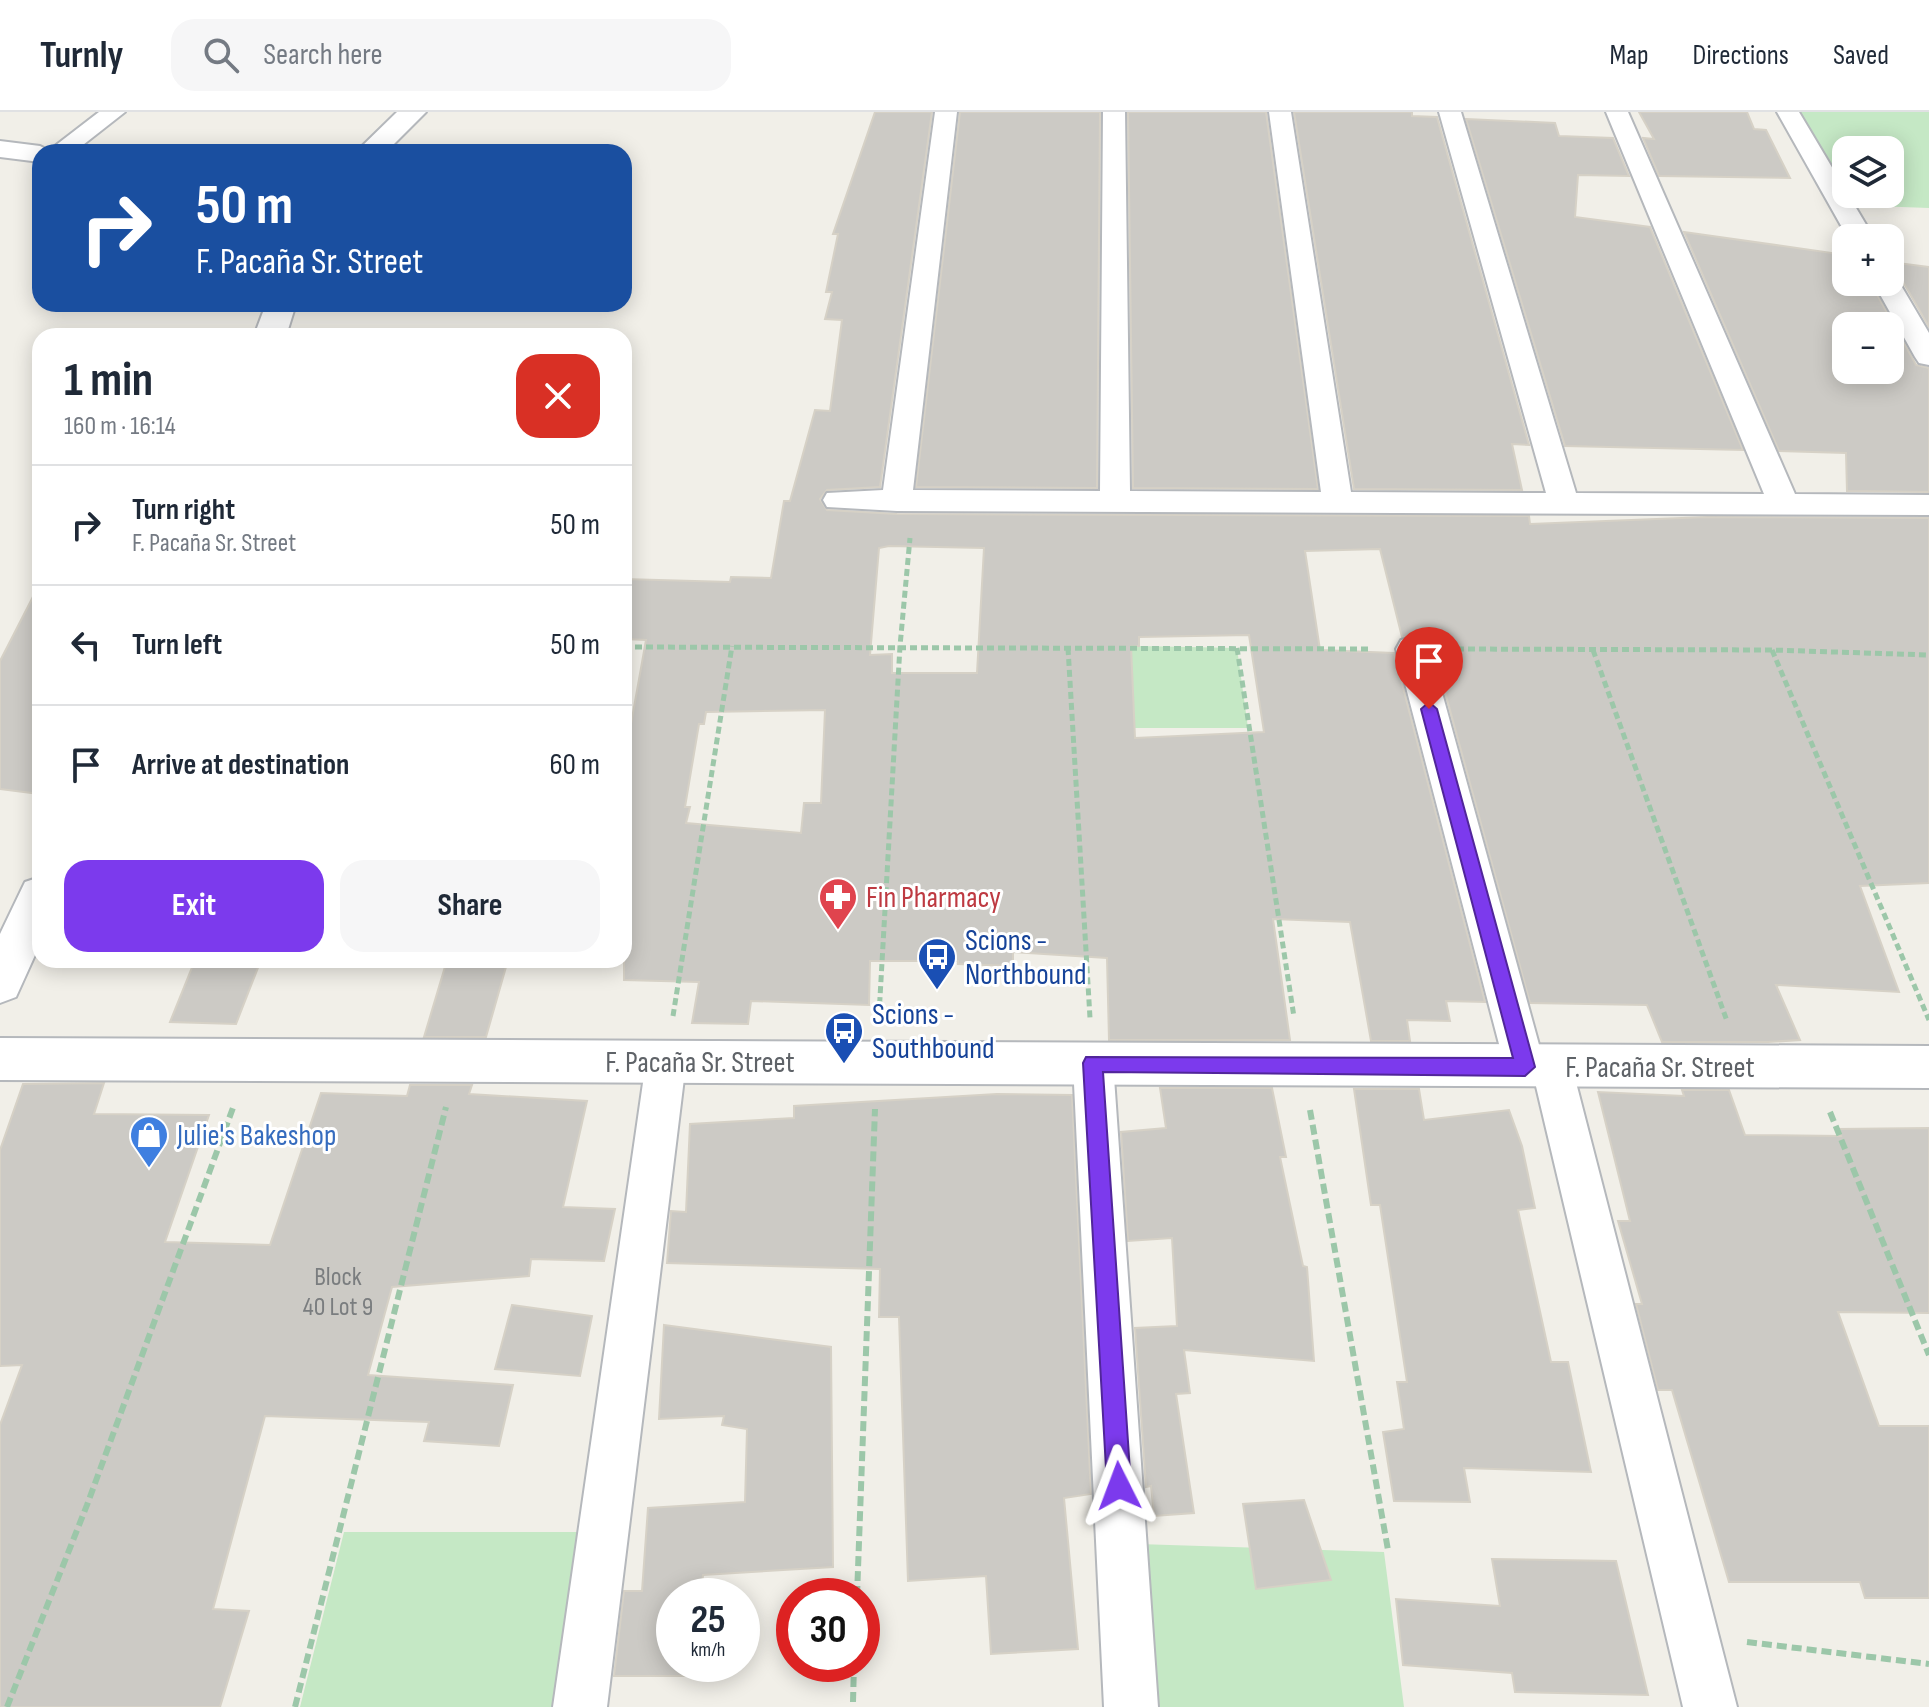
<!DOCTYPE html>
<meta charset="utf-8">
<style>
:root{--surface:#fff;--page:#f6f6f7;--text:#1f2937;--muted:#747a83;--line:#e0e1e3;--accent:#7c3aed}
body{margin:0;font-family:"Sofia Sans Condensed",sans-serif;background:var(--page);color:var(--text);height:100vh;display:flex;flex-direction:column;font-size:30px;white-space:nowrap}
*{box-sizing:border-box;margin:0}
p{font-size:26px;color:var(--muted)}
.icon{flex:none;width:44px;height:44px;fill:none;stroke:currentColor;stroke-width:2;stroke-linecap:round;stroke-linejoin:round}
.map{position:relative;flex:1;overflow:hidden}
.sheet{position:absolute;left:32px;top:216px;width:600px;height:640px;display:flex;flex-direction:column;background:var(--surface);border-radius:24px;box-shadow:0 4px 20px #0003}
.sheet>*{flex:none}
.hud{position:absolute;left:32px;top:32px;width:600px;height:168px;border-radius:24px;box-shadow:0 4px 20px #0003;background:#1a4fa0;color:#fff;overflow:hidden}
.buttons{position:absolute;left:1832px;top:24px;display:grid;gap:16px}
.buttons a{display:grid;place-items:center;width:72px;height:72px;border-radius:16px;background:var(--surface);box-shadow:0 4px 20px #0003;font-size:40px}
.speed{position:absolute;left:656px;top:1466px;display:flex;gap:16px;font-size:40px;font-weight:700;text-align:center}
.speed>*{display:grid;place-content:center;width:104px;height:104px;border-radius:50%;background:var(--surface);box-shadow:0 4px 20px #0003;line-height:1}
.speed small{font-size:20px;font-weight:400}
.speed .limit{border:12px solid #d22;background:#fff;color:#111}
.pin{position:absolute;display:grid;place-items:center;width:68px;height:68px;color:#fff;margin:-82px -34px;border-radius:50% 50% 50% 0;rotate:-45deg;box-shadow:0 0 8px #0007}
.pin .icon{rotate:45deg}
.me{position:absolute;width:88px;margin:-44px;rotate:357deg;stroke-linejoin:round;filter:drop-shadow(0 0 6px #0008)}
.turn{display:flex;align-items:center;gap:28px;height:168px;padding:0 32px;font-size:36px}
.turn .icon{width:104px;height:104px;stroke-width:2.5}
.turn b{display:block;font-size:56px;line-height:68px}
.round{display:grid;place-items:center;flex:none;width:84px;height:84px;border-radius:24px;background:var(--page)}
.headline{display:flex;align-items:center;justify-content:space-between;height:136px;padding:0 32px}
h1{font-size:48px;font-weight:700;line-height:60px}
.cta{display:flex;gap:16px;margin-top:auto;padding:16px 32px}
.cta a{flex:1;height:92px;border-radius:24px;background:var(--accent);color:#fff;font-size:32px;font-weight:700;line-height:92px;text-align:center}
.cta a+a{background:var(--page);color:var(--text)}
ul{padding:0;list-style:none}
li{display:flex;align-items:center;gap:24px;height:120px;padding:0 32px;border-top:2px solid var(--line)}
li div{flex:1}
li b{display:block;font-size:30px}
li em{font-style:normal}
header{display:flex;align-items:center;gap:48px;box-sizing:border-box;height:112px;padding:0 40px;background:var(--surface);border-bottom:2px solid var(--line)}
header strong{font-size:38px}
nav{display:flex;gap:44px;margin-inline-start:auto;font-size:28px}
.search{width:560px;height:72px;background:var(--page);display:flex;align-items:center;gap:20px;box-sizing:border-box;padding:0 28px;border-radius:24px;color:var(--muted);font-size:30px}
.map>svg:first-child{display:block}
.green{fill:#c5e8c5;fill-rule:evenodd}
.building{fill:#cccac5;stroke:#d6d1c6;stroke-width:2;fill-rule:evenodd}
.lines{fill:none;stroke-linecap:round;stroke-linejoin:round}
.minor-casing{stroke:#b5b8bc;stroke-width:4}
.tertiary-casing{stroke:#b5b8bc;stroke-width:4}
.path-far1{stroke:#9cc7a9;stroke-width:5;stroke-dasharray:7 4;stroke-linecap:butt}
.path{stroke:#9cc7a9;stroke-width:6;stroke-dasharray:10 5;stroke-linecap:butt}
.minor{fill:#fff;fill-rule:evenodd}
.tertiary{fill:#fff;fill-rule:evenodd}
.route{fill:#7c3aed;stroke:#51269a;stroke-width:2}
.labels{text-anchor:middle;stroke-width:6;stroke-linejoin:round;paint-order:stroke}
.number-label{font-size:26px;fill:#7a7d7f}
.health-label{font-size:30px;fill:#be3a42;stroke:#fff;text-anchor:start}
.transit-label{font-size:30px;fill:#164399;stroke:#fff;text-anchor:start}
.street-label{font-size:30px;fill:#5f6368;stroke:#fff}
.shop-label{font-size:30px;fill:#366cbe;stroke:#fff;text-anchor:start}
</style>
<header>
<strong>Turnly</strong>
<div class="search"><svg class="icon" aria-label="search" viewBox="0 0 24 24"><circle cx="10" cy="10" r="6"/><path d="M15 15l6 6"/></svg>Search here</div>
<nav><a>Map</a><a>Directions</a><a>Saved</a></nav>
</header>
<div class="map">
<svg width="1929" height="1595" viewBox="0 0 1929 1595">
<rect width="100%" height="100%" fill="#f1efe8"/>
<path class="green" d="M 1795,0 L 1929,0 L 1929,96 L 1847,93 ZM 1846,38 L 1890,38 L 1890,82 L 1846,82 Z
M 1139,534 L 1237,536 L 1248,616 L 1074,616 L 1068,536 Z
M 344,1420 L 606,1420 L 580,1595 L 300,1595 Z
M 1138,1432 L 1384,1440 L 1404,1595 L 1144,1595 Z"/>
<path class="building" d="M 875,0 L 932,0 L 880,375 L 827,378 L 820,387 L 827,398 L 897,402 L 1529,404 L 1530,412 L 1707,405 L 1929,406 L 1929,771 L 1860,774 L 1899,880 L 1776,873 L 1800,928 L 1768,930 L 1662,930 L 1647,893 L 1530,891 L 1433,536 L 1426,525 L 1402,525 L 1380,437 L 1305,439 L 1320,538 L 1394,541 L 1485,890 L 1446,889 L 1450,909 L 1407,908 L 1410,929 L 1371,929 L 1350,810 L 1273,807 L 1290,928 L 1109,928 L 1107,846 L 1013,840 L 1013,854 L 958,852 L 958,849 L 870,849 L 869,893 L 751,889 L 748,912 L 692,911 L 699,870 L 624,868 L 624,651 L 646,528 L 624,527 L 624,467 L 730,470 L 731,465 L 771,466 L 784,389 L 790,389 L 815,298 L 830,299 L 842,208 L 825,207 L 832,180 L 826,180 L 838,122 L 833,122 ZM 889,434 L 984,436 L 977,561 L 892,561 L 892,542 L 870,543 L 879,436 ZM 1249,523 L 1264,620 L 1135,626 L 1131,534 L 1139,534 L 1139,525 ZM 825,598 L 821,691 L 804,691 L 801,721 L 686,711 L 690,695 L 685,695 L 699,612 L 704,612 L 706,600 Z
M 960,0 L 1100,0 L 1097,376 L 916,375 Z
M 1128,0 L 1266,0 L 1318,377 L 1133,376 Z
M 1294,0 L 1412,0 L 1412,4 L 1437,5 L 1529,333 L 1512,332 L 1522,378 L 1354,377 Z
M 1639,0 L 1747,0 L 1754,17 L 1766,18 L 1790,66 L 1659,64 L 1643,26 L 1654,27 Z
M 1466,7 L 1555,11 L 1559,24 L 1613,26 L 1629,64 L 1578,63 L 1575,105 L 1650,115 L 1743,338 L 1565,334 Z
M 1684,120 L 1846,143 L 1846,170 L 1870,170 L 1916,253 L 1929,256 L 1929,380 L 1847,379 L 1846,341 L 1779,339 ZM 1846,214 L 1890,214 L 1890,258 L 1846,258 Z
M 1890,150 L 1929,155 L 1929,215 L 1902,168 L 1890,160 Z
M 40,471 L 40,682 L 0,677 L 0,549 Z
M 195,848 L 261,848 L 236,912 L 170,910 Z
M 447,848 L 508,848 L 486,925 L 424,925 Z
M 104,971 L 94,1002 L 209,1003 L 165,1130 L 270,1133 L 321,981 L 407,984 L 410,973 L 472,973 L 469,982 L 587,989 L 563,1095 L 615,1097 L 604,1149 L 531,1147 L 529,1164 L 392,1175 L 368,1263 L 513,1273 L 499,1334 L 424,1329 L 429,1310 L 265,1304 L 213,1497 L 249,1499 L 220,1595 L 0,1595 L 0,1313 L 22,1253 L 0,1254 L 0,1038 L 23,972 Z
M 1160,976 L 1272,976 L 1286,1045 L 1280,1045 L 1303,1154 L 1307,1155 L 1314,1249 L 1184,1238 L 1190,1281 L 1176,1282 L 1194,1401 L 1154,1404 L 1151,1374 L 1146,1375 L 1135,1216 L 1177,1214 L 1172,1126 L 1128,1129 L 1121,1020 L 1166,1016 Z
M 1354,977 L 1419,977 L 1424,1008 L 1509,998 L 1522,1034 L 1535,1096 L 1518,1098 L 1551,1250 L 1568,1250 L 1591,1360 L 1464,1356 L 1470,1390 L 1394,1389 L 1383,1320 L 1404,1317 L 1397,1270 L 1407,1270 L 1380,1093 L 1371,1093 Z
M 1682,978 L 1729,978 L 1745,1023 L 1841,1024 L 1839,1017 L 1929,1016 L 1929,1201 L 1838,1200 L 1879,1314 L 1929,1314 L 1929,1486 L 1865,1486 L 1860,1470 L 1729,1470 L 1672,1278 L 1658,1278 L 1636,1192 L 1642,1192 L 1618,1109 L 1630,1109 L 1598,980 L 1684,984 Z
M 997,982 L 1072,983 L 1091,1382 L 1064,1386 L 1078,1537 L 991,1542 L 986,1464 L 908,1469 L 899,1205 L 879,1205 L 880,1157 L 667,1151 L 671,1099 L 686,1100 L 690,1012 L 794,1006 L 794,994 Z
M 512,1193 L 592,1204 L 580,1264 L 495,1257 Z
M 664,1213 L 831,1235 L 833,1455 L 703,1463 L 701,1484 L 674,1484 L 674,1552 L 695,1552 L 694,1564 L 614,1564 L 624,1479 L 642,1479 L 648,1396 L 745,1390 L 747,1317 L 722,1313 L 724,1304 L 659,1307 Z
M 1304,1388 L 1331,1468 L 1256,1477 L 1243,1392 Z
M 1492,1447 L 1616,1449 L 1648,1583 L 1515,1580 L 1512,1561 L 1403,1553 L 1396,1487 L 1500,1494 Z"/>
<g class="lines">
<g class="minor-casing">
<path id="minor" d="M 99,0 L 125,0 L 74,40 L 47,40 Z
M 935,0 L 957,0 L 913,378 L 1100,379 L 1103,0 L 1125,0 L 1130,379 L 1321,380 L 1269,0 L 1291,0 L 1351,380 L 1546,381 L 1439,0 L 1461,0 L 1576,381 L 1764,382 L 1606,0 L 1628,0 L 1795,382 L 1929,383 L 1929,403 L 897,399 L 827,395 L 823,388 L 827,381 L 883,378 Z
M 1777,0 L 1799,0 L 1874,126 L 1848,126 Z
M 1890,163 L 1899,170 L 1929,221 L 1929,253 L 1919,251 L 1915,245 L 1873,170 L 1890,170 Z
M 1413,525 L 1425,528 L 1430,537 L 1541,940 L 1552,936 L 1566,942 L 1572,955 L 1737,1595 L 1683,1595 L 1535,970 L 1525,974 L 1511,968 L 1505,955 L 1396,537 L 1401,528 Z
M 666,932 L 680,937 L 686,950 L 607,1595 L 553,1595 L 646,950 L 652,937 Z
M 1093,933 L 1107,938 L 1113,951 L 1158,1595 L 1104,1595 L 1073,951 L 1079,938 Z"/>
</g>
<g class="tertiary-casing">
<path id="tertiary" d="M 397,0 L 426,0 L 386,40 L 356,40 Z
M 0,29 L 40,34 L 52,40 L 40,40 L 40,50 L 0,45 Z
M 266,192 L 296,192 L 286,224 L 254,224 Z
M 40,765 L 40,832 L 16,885 L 0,891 L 0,822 L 25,770 Z
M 0,926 L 1929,934 L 1929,976 L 0,968 Z"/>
</g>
<path class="path-far1" d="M 624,535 L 1371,537
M 1068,536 L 1090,906
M 1237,536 L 1294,905
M 1457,537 L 1772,538 L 1929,543
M 1593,538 L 1727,909
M 1772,538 L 1929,908
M 879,903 L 900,534 L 910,426
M 673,904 L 732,534"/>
<path class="path" d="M 1310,998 L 1388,1438
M 1830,1000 L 1929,1243
M 857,1484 L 875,997
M 1747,1530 L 1929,1552
M 853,1590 L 854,1552
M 7,1595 L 87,1393 L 234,993
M 295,1595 L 446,995"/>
<use href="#minor" class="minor"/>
<use href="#tertiary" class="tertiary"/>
</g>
<path class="route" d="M 1429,590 L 1437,597 L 1535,955 L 1525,964 L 1103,960 L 1131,1374 L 1127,1383 L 1119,1386 L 1111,1383 L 1107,1374 L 1083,951 L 1086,945 L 1513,946 L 1421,597 Z"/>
<defs>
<g id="pharmacy-pin" transform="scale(2)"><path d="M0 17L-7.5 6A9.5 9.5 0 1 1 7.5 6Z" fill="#e0444e" stroke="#fff"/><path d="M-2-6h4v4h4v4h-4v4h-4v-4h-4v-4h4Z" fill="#fff"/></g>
<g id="bus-pin" transform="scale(2)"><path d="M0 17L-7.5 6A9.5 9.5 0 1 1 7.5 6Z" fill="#1a4fb4" stroke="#fff"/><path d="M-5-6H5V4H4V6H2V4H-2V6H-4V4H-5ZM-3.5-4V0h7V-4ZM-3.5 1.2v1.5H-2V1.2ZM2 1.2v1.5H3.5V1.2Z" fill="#fff"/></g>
<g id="shop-pin" transform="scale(2)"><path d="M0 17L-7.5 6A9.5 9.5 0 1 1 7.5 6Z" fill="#3f7fe0" stroke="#fff"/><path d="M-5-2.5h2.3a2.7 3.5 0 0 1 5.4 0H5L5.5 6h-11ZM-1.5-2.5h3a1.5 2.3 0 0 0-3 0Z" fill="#fff"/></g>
</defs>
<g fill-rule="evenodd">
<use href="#pharmacy-pin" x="838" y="785"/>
<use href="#bus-pin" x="937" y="845"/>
<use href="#bus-pin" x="844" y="919"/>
<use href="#shop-pin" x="149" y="1023"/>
</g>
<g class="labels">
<g class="number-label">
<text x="338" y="1173">Block<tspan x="338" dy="30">40 Lot 9</tspan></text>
</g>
<g class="health-label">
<text x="866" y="795">Fin Pharmacy</text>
</g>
<g class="transit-label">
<text x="965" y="838">Scions -<tspan x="965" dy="34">Northbound</tspan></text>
<text x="872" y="912">Scions -<tspan x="872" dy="34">Southbound</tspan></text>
</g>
<g class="street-label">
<text x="700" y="960">F. Pacaña Sr. Street</text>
<text x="1660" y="965">F. Pacaña Sr. Street</text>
</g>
<g class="shop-label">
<text x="177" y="1033">Julie's Bakeshop</text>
</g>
</g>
</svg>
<div class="buttons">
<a><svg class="icon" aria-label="layers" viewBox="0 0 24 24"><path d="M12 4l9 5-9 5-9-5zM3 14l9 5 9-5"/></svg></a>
<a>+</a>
<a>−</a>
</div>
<div class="speed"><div>25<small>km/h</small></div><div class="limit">30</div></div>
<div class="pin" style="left:1429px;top:597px;background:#d93025"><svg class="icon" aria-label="arrive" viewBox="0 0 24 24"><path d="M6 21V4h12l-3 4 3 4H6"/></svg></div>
<svg class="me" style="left:1119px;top:1374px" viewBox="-20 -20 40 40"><path d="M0-17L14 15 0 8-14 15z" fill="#7c3aed" stroke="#fff" stroke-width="4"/></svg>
<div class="hud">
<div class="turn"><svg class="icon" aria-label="right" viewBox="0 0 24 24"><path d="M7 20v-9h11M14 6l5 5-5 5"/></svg><div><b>50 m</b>F. Pacaña Sr. Street</div></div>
</div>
<section class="sheet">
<div class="headline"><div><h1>1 min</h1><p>160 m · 16:14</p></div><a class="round" style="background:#d93025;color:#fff"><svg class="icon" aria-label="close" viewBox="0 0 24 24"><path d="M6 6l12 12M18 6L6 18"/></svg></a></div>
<ul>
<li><svg class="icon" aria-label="right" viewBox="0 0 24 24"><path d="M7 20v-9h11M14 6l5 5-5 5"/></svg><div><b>Turn right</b><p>F. Pacaña Sr. Street</p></div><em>50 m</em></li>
<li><svg class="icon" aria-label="left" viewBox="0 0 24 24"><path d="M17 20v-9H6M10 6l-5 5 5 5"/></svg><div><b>Turn left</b></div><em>50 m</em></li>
<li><svg class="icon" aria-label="arrive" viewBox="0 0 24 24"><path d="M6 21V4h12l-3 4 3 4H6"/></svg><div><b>Arrive at destination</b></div><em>60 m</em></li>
</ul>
<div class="cta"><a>Exit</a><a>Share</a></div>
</section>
</div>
